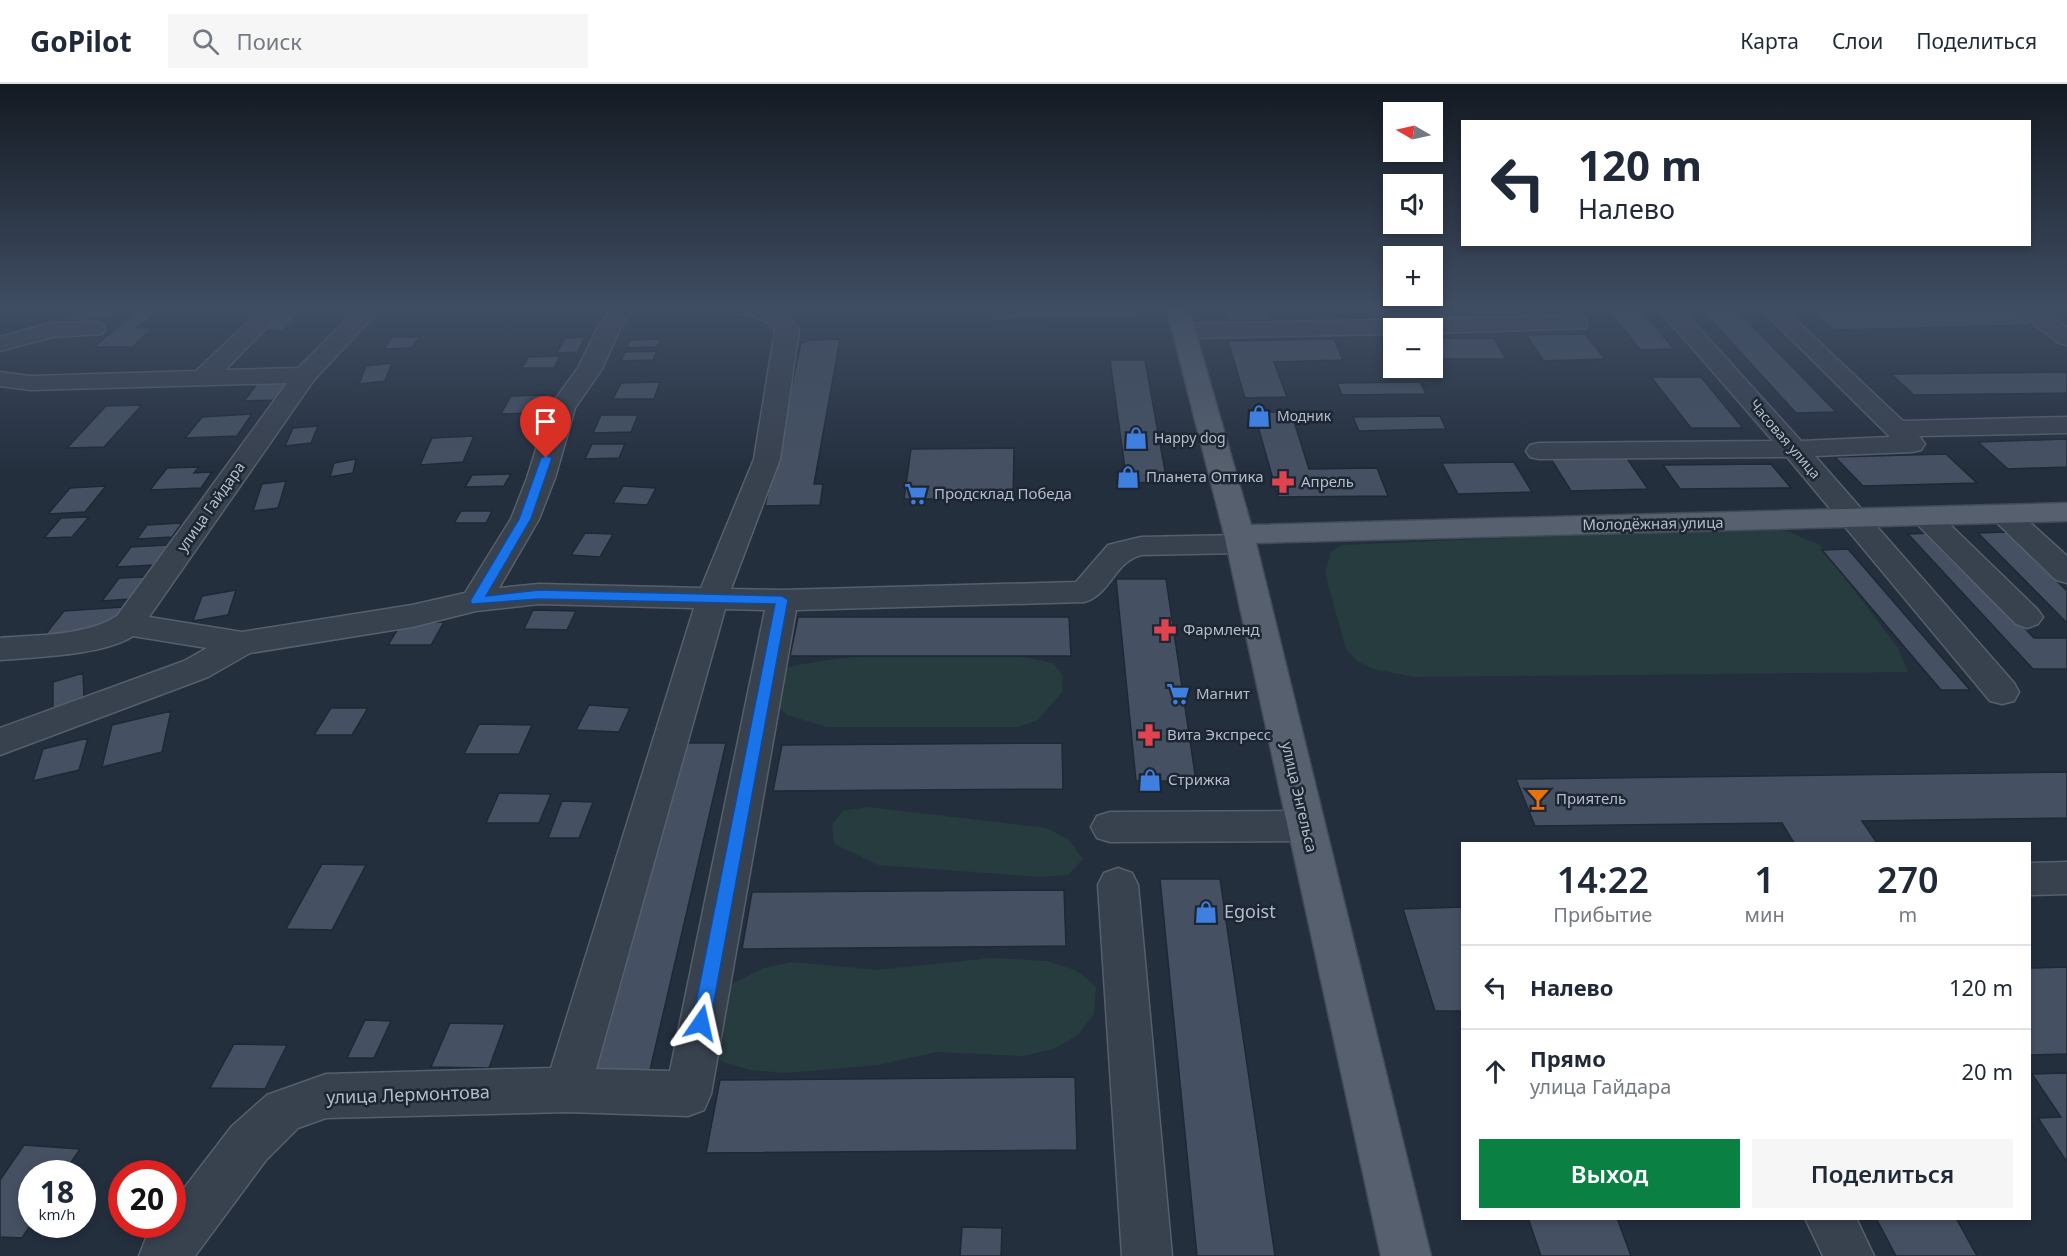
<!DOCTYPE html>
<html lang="ru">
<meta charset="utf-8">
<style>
:root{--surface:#fff;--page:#f6f6f7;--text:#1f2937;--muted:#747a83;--line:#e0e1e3;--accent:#0b8043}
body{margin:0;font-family:"Noto Sans",sans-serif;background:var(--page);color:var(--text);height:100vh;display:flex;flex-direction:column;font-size:22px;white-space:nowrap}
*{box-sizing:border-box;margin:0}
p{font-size:20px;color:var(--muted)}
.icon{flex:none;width:33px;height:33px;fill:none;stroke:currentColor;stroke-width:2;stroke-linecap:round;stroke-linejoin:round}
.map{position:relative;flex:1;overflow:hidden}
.sheet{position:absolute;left:1461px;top:758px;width:570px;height:378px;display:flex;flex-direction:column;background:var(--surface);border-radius:0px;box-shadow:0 3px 9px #0003}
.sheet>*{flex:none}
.top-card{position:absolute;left:1461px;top:36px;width:570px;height:126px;border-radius:0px;box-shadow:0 3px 9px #0003;background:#fff;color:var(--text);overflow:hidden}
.needle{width:39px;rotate:279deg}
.fabs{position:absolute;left:1383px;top:18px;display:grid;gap:12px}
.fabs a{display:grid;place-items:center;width:60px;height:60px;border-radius:0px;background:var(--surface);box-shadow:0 3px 9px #0003;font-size:30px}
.speed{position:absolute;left:18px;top:1076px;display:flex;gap:12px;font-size:30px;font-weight:700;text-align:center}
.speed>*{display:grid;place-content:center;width:78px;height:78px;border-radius:50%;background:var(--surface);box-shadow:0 3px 9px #0003;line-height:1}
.speed small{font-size:15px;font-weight:400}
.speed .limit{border:9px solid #d22;background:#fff;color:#111}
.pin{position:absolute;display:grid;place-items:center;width:51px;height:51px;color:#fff;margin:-62px -26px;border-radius:50% 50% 50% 0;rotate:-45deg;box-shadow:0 0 6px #0007}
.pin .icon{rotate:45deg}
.me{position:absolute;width:66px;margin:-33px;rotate:11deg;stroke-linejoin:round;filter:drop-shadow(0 0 4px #0008)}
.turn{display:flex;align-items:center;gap:21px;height:126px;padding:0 18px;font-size:27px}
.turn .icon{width:78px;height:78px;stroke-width:2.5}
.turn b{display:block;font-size:42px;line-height:51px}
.eta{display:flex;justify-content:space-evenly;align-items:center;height:102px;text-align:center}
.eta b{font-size:36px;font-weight:600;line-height:42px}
.cta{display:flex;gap:12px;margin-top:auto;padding:12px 18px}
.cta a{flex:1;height:69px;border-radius:0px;background:var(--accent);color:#fff;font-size:24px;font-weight:600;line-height:69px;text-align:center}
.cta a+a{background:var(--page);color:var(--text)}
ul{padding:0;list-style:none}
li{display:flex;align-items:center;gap:18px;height:84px;padding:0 18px;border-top:2px solid var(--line)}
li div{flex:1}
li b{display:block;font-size:22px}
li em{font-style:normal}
header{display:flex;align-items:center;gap:36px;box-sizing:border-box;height:84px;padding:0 30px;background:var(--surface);border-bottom:2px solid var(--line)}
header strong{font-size:28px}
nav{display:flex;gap:33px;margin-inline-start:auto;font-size:21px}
.search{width:420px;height:54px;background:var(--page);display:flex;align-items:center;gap:15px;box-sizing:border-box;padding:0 21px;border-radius:0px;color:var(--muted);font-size:22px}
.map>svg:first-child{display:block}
.green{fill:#263c3f}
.building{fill:#455162;stroke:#1f2835;stroke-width:1.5}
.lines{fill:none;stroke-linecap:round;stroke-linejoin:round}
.minor-casing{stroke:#565f6c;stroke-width:3}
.major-casing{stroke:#414a57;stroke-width:3}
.minor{fill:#38414e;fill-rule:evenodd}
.major{fill:#56606e;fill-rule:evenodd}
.route{fill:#1a73e8;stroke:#114b97;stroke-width:1.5}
.labels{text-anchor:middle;stroke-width:5;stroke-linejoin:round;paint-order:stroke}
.far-poi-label{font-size:14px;fill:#b4bcc9;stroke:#1d2633;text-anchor:start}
.far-street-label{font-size:14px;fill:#b4bcc9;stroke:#1d2633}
.poi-label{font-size:15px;fill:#b4bcc9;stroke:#1d2633;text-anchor:start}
.street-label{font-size:15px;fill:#b4bcc9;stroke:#1d2633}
.near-poi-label{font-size:18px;fill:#b4bcc9;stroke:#1d2633;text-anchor:start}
.near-street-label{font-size:18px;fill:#b4bcc9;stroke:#1d2633}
</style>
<header>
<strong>GoPilot</strong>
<div class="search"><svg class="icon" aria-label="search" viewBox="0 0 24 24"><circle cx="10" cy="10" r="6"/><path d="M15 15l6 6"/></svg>Поиск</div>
<nav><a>Карта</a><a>Слои</a><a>Поделиться</a></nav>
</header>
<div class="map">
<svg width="2067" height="1172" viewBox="0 0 2067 1172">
<rect width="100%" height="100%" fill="#242f3e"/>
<path class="green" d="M 1766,443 L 1784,446 L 1820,461 L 1898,564 L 1908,588 L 1415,593 L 1373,585 L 1357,577 L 1346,565 L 1325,489 L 1331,468 L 1343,461 Z
M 1009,570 L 1053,579 L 1063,592 L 1062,608 L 1038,636 L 1018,643 L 827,643 L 787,631 L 773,618 L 783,585 C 854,566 936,571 1009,570 Z
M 867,723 L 1047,744 L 1069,756 L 1083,775 L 1068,791 L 1040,793 L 879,781 L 834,760 L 832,740 L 843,727 Z
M 991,874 L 1047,877 L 1075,886 L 1096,902 L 1094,930 L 1078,951 L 1053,965 L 1024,972 L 937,968 L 878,981 L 785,989 L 751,986 L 722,978 L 705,956 L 730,901 L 764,884 L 792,878 L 877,886 Z"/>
<path class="building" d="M 82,222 L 125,222 L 113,234 L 67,237 Z
M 143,222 L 164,222 L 137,244 L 153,244 L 132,263 L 94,263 Z
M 991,222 L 1136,222 L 1138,234 L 991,236 Z
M 1223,222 L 1267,222 L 1272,236 L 1228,236 Z
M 1458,222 L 1497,222 L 1499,225 L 1460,225 Z
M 1605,222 L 1638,222 L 1674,265 L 1640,266 Z
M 2006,222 L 2032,241 L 1834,246 L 1813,227 Z
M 1699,223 L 1734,223 L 1836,328 L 1796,329 Z
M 280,230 L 299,230 L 282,247 L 263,246 Z
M 1585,250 L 1605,275 L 1544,277 L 1526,251 Z
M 392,253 L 420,253 L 412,264 L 384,265 Z
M 585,253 L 578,268 L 557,269 L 565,254 Z
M 1381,253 L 1394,253 L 1394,275 L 1390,275 Z
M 1432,254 L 1494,254 L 1506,275 L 1432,275 Z
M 661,255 L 657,263 L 627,264 L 630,256 Z
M 840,255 L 814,400 L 823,400 L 820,421 L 765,422 L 801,259 L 811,256 Z
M 1334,255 L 1343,276 L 1274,278 L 1287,313 L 1245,314 L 1228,257 Z
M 657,267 L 653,276 L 621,277 L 625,268 Z
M 560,272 L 554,284 L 522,284 L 528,273 Z
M 1110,276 L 1145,276 L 1167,398 L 1127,399 Z
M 392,279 L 385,297 L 359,300 L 366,282 Z
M 2067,288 L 2067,309 L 1914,311 L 1891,290 Z
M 1651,293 L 1701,293 L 1743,344 L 1691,344 Z
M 287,298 L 275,316 L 244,317 L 257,300 Z
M 660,298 L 654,315 L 613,315 L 621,299 Z
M 1420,298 L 1426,310 L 1342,311 L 1337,299 Z
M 546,311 L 536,329 L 501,330 L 511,312 Z
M 142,321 L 104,363 L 67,364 L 106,322 Z
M 1254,328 L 1291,328 L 1309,385 L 1377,384 L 1388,412 L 1278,413 Z
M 252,330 L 237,352 L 185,354 L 202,333 Z
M 601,331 L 638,331 L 631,348 L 593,349 Z
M 1440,332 L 1446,345 L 1359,347 L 1353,333 Z
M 318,342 L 311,359 L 285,362 L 293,344 Z
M 474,352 L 463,378 L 420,381 L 432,354 Z
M 2067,355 L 2067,383 L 2008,385 L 1978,358 Z
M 592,360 L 625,360 L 619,374 L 585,375 Z
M 1014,364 L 1013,415 L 904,415 L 911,365 Z
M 1946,370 L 1977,399 L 1863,402 L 1835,373 Z
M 1626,373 L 1648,405 L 1571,407 L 1551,375 Z
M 356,375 L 353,389 L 330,393 L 334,379 Z
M 1514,378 L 1532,408 L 1458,410 L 1442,379 Z
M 1771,380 L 1791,404 L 1680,405 L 1663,381 Z
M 199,383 L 194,389 L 212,388 L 201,404 L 150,406 L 167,384 Z
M 511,390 L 504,402 L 465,403 L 472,391 Z
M 286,397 L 278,424 L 253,427 L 262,400 Z
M 106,402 L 85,428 L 48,430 L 70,404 Z
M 623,402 L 656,404 L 647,421 L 613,419 Z
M 461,427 L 492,427 L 486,439 L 454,439 Z
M 89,433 L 72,453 L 44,454 L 61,434 Z
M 182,439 L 172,453 L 137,455 L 147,441 Z
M 2007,448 L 2067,507 L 2067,539 L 1978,449 Z
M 585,449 L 613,450 L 600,473 L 571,471 Z
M 1934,449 L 2034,554 L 2067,554 L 2067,585 L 2033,585 L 1908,450 Z
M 168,461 L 154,481 L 116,483 L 131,463 Z
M 1848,465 L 1970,606 L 1941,606 L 1822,466 Z
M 146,493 L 130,515 L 102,517 L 119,494 Z
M 1116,495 L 1166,495 L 1196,697 L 1136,697 Z
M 236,506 L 228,531 L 193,537 L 202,512 Z
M 123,523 L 105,548 L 44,552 L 64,527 Z
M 533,526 L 576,527 L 567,546 L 524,545 Z
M 798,533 L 1069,533 L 1071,572 L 790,572 Z
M 402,538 L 444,538 L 431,561 L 388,561 Z
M 83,589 L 84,615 L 53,625 L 53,598 Z
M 589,621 L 630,624 L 619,648 L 576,646 Z
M 331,624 L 368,624 L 352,651 L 314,651 Z
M 171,627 L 162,668 L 102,683 L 112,641 Z
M 479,640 L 532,641 L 519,670 L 464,670 Z
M 88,654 L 79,686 L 33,697 L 43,665 Z
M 681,659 L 726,659 L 650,986 L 592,987 Z
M 1062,659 L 1063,705 L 773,707 L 782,661 Z
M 2067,688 L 2067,734 L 1862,737 L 1877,759 L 1794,759 L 1782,739 L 1535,742 L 1516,695 Z
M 499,709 L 551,710 L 539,739 L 486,739 Z
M 562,717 L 593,718 L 579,754 L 548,754 Z
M 322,780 L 366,781 L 332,846 L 286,845 Z
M 1160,795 L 1220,795 L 1275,1172 L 1197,1172 Z
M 1064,806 L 1066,862 L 742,865 L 752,808 Z
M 1462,823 L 1462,933 L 1460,927 L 1435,927 L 1403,825 Z
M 2067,883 L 2067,970 L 2030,971 L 2030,884 Z
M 365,936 L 391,937 L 374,974 L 347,974 Z
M 450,939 L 505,940 L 489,984 L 431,983 Z
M 234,960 L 287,961 L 265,1005 L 210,1004 Z
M 2067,989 L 2067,1078 L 2038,1034 L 2061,1033 L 2032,990 Z
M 1075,993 L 1077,1066 L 706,1069 L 720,996 Z
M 24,1061 L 80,1065 L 64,1089 L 32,1089 L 32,1139 L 22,1154 L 0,1153 L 0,1096 Z
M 1528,1134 L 1617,1134 L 1631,1172 L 1541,1172 Z
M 1876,1134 L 1956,1134 L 1977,1172 L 1896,1172 Z
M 962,1143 L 1002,1144 L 1001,1172 L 960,1172 Z"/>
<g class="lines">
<g class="minor-casing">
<path id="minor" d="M 265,222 L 288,222 L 225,286 L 298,284 L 360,222 L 383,222 L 314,296 L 149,533 L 242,548 L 412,521 L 465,509 L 511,435 L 527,394 L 549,324 L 578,284 L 599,241 L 614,222 L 636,222 L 621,242 L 602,285 L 575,324 L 555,394 L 539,435 L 499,504 L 539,500 L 701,504 L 754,375 L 775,246 L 768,239 L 754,232 L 722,227 L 719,222 C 753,222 777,215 799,246 L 780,375 L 731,505 L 782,506 L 1076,498 L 1108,461 L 1141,453 L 1240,451 L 1250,453 L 1255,460 L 1250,467 L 1240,469 L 1141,471 C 1113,479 1111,511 1084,518 L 796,526 L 711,1010 L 704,1026 L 688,1032 L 567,1028 L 326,1034 L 298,1044 L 266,1076 L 195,1172 L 139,1172 L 146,1154 L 157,1140 L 172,1140 L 172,1120 L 232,1042 L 267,1011 L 326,990 L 551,984 L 694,524 L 539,520 L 476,527 L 412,543 L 250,569 L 208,593 L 0,671 L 0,644 L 184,577 L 207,564 L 133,552 C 105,571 35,573 0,576 L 0,554 C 35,551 87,552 117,532 L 287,299 L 30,306 L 0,302 L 0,288 L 30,292 L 196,287 ZM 725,525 L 765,526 L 670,987 L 596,985 Z
M 1656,222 L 1679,222 L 1801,357 L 1890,353 L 1758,222 L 1781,222 L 1903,337 L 2067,333 L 2067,349 L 1919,352 L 1925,360 L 1921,366 L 1912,368 L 1815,372 L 2014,599 L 2019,608 L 2014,617 L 2002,620 L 1990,617 L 1787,373 L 1539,375 L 1530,373 L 1526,367 L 1530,361 L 1539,359 L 1773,357 Z
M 2011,222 L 2036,222 L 2067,243 L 2067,261 L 2059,259 Z
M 1577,232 L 1585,234 L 1588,239 L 1585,244 L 1432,249 L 1432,244 L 1394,244 L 1394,250 L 1184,254 L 1176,252 L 1172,247 L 1176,242 L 1184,240 Z
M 94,238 L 102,240 L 105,245 L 102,250 L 52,253 L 0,267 L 0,253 L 51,239 Z
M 2005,422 L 2015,425 L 2067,472 L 2067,499 L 2056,496 L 1995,437 L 1991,431 L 1995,425 Z
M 1927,425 L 1937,428 L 2038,526 L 2043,533 L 2038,540 L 2027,544 L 2016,540 L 1917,440 L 1913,434 L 1917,428 Z
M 1306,727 L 1319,731 L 1325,742 L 1319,753 L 1306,757 L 1110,758 L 1097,754 L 1091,743 L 1097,732 L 1110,728 Z
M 2067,778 L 2067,810 L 2030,811 L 2030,779 Z
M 1118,784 L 1132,789 L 1138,801 L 1172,1172 L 1122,1172 L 1098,801 L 1104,789 Z
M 1805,1134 L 1856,1134 L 1874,1172 L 1823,1172 Z"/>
</g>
<g class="major-casing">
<path id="major" d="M 1166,222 L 1188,222 L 1251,441 L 2067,419 L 2067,437 L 1256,459 L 1431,1172 L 1381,1172 L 1224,450 Z"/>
</g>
<use href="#minor" class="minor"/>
<use href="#major" class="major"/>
</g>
<linearGradient id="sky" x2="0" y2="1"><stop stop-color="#141a22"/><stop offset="0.58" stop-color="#3f4d63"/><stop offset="1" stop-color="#3f4d63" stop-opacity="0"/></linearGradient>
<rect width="2067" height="386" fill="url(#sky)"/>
<path class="route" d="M 546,371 L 552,374 L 531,435 L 486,512 L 539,506 L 782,512 L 788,516 L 710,939 L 708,945 L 701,948 L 695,945 L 692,939 L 775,520 L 539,515 L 472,520 L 470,517 L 519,435 L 541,374 Z"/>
<defs>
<g id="shop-bare" transform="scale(1.8)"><path d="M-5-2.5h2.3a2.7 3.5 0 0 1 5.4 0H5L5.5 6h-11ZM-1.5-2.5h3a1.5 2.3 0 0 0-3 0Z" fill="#3f7fe0" stroke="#1d2633" stroke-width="2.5" paint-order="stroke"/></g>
<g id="pharmacy-bare" transform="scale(1.8)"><path d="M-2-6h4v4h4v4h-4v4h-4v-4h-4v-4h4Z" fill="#e0444e" stroke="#1d2633" stroke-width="2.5" paint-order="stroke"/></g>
<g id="supermarket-bare" transform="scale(1.8)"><path d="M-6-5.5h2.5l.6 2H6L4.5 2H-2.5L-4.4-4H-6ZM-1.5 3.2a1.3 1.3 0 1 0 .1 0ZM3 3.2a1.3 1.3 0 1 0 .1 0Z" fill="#3f7fe0" stroke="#1d2633" stroke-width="2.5" paint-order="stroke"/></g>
<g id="bar-bare" transform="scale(1.8)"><path d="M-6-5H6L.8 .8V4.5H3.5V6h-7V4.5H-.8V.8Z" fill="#e8710a" stroke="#1d2633" stroke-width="2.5" paint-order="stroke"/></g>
</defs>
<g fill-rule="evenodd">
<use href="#shop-bare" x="1259" y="332"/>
<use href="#shop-bare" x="1136" y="354"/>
<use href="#shop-bare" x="1128" y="393"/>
<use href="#pharmacy-bare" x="1283" y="398"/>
<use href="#supermarket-bare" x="916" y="410"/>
<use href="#pharmacy-bare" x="1165" y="546"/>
<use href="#supermarket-bare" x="1178" y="610"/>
<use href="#pharmacy-bare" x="1149" y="651"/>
<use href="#shop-bare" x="1150" y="696"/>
<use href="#bar-bare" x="1538" y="715"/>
<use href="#shop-bare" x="1206" y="828"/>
</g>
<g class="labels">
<g class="far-poi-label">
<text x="1277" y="337">Модник</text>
<text x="1154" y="359">Happy dog</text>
</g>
<g class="far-street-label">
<text transform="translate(1785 355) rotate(49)" y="5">Часовая улица</text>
</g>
<g class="poi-label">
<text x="1146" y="398">Планета Оптика</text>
<text x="1301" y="403">Апрель</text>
<text x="934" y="415">Продсклад Победа</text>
<text x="1183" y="551">Фармленд</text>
<text x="1196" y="615">Магнит</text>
<text x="1167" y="656">Вита Экспресс</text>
<text x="1168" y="701">Стрижка</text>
<text x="1556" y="720">Приятель</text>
</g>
<g class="street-label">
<text transform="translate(211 423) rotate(-55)" y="5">улица Гайдара</text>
<text transform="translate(1653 440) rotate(-1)" y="5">Молодёжная улица</text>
<text transform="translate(1299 713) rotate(77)" y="5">улица Энгельса</text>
</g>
<g class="near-poi-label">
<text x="1224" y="834">Egoist</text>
</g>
<g class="near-street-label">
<text transform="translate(408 1011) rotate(-2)" y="6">улица Лермонтова</text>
</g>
</g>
</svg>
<div class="fabs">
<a><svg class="needle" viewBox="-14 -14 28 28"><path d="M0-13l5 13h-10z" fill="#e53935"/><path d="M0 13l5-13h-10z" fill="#747a83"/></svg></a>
<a><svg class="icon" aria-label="sound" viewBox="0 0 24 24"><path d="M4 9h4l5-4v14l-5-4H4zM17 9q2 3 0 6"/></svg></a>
<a>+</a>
<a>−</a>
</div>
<div class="speed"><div>18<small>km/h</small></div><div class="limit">20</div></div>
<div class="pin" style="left:546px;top:374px;background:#d93025"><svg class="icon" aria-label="arrive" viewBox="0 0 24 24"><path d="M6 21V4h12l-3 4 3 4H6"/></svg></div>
<svg class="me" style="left:701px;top:939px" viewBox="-20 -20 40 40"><path d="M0-17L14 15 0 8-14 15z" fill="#1a73e8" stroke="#fff" stroke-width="4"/></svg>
<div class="top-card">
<div class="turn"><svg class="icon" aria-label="left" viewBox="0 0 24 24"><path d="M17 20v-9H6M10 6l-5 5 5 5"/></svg><div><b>120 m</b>Налево</div></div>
</div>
<section class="sheet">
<div class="eta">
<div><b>14:22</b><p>Прибытие</p></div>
<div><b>1</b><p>мин</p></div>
<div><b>270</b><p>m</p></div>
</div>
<ul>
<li><svg class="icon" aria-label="left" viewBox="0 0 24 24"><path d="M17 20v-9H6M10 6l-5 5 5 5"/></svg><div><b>Налево</b></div><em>120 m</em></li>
<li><svg class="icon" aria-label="ahead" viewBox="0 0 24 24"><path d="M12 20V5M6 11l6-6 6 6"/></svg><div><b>Прямо</b><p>улица Гайдара</p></div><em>20 m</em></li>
</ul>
<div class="cta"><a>Выход</a><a>Поделиться</a></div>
</section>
</div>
